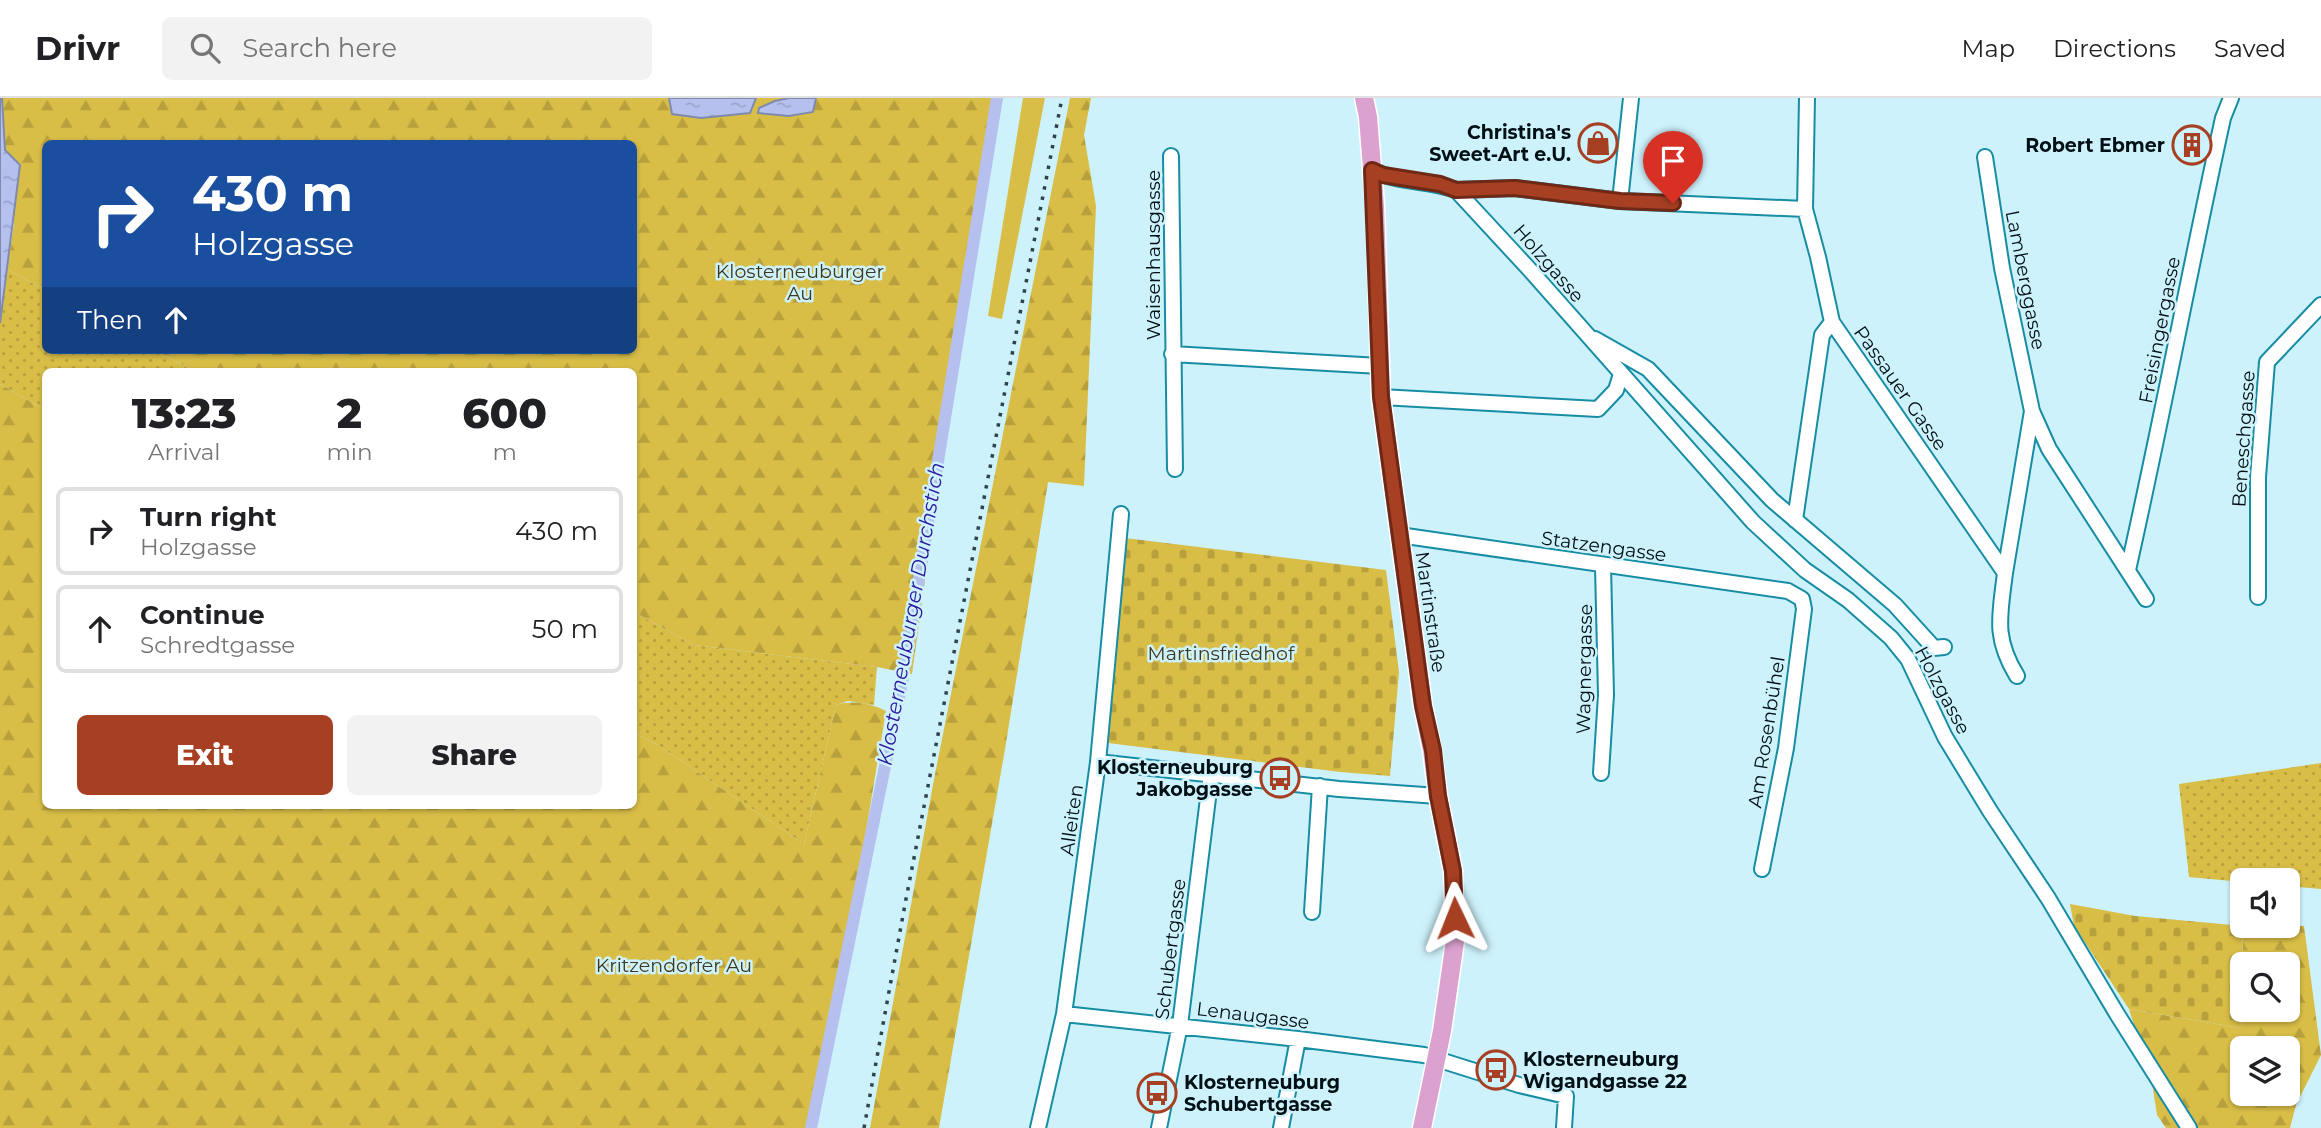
<!DOCTYPE html>
<meta charset="utf-8">
<style>
:root{--surface:#fff;--page:#f2f2f2;--text:#202124;--muted:#757577;--line:#e0e0e0;--accent:#a73f22}
body{margin:0;font-family:Montserrat,sans-serif;background:var(--page);color:var(--text);height:100vh;display:flex;flex-direction:column;font-size:26px;white-space:nowrap}
*{box-sizing:border-box;margin:0}
p{font-size:23px;color:var(--muted)}
.icon{flex:none;width:38px;height:38px;fill:none;stroke:currentColor;stroke-width:2;stroke-linecap:round;stroke-linejoin:round}
.map{position:relative;flex:1;overflow:hidden}
.side{position:absolute;left:42px;top:270px;width:595px;height:441px;display:flex;flex-direction:column;background:var(--surface);border-radius:10px;box-shadow:0 2px 5px #0004}
.side>*{flex:none}
.guide{position:absolute;left:42px;top:42px;width:595px;height:214px;border-radius:10px;box-shadow:0 2px 5px #0004;background:#1a4fa0;color:#fff;overflow:hidden}
.controls{position:absolute;left:2230px;top:770px;display:grid;gap:14px}
.controls a{display:grid;place-items:center;width:70px;height:70px;border-radius:10px;background:var(--surface);box-shadow:0 2px 5px #0004;font-size:35px}
.pin{position:absolute;display:grid;place-items:center;width:60px;height:60px;color:#fff;margin:-72px -30px;border-radius:50% 50% 50% 0;rotate:-45deg;box-shadow:0 0 7px #0007}
.pin .icon{rotate:45deg}
.me{position:absolute;width:77px;margin:-38px;rotate:358deg;stroke-linejoin:round;filter:drop-shadow(0 0 5px #0008)}
.turn{display:flex;align-items:center;gap:24px;height:147px;padding:0 35px;font-size:32px}
.turn .icon{width:91px;height:91px;stroke-width:2.5}
.turn b{display:block;font-size:49px;line-height:60px}
.then{display:flex;align-items:center;height:66px;padding:0 35px;background:#0003;gap:14px;font-size:26px}
.eta{display:flex;justify-content:space-evenly;align-items:center;height:119px;text-align:center}
.eta b{font-size:42px;font-weight:800;line-height:49px}
.action{display:flex;gap:14px;margin-top:auto;padding:14px 35px}
.action a{flex:1;height:80px;border-radius:10px;background:var(--accent);color:#fff;font-size:28px;font-weight:800;line-height:80px;text-align:center}
.action a+a{background:var(--page);color:var(--text)}
ul{padding:0;list-style:none}
li{display:flex;align-items:center;gap:21px;height:88px;margin:0 14px 10px;padding:0 21px;border:4px solid var(--line);border-radius:10px}
li div{flex:1}
li b{display:block;font-size:26px}
li em{font-style:normal}
header{display:flex;align-items:center;gap:42px;box-sizing:border-box;height:98px;padding:0 35px;background:var(--surface);border-bottom:2px solid var(--line)}
header strong{font-size:33px}
nav{display:flex;gap:38px;margin-inline-start:auto;font-size:24px}
.search{width:490px;height:63px;background:var(--page);display:flex;align-items:center;gap:18px;box-sizing:border-box;padding:0 24px;border-radius:10px;color:var(--muted);font-size:26px}
.map>svg:first-child{display:block}
.grass{fill:url(#grass-dots)}
.forest{fill:url(#forest-firs);fill-rule:evenodd}
.cemetery{fill:url(#cemetery-stones)}
.green{fill:#d8bd47}
.water{fill:url(#water-ripples);stroke:#7f8bad;stroke-width:2}
.lines{fill:none;stroke-linecap:round;stroke-linejoin:round}
.canal{stroke:#b6c0ee;stroke-width:12}
.minor-casing{stroke:#178da4;stroke-width:18}
.major-casing{stroke:#fff;stroke-width:21}
.minor{stroke:#fff;stroke-width:14}
.major{stroke:#dba2cf;stroke-width:18}
.rail{stroke:#2f444a;stroke-width:3.5;stroke-dasharray:3.5 7;stroke-linecap:butt}
.route-casing{stroke:#6d2916;stroke-width:18}
.route{stroke:#a73f22;stroke-width:12}
.labels{text-anchor:middle;stroke-width:5;stroke-linejoin:round;paint-order:stroke}
.poi-label{font-size:19px;font-weight:bold;fill:#001015;stroke:#cef2fc;text-anchor:end}
.street-label{font-size:19px;fill:#001015;stroke:#cef2fc}
.park-label{font-size:19px;fill:#3e3820;stroke:#cef2fc}
.water-label{font-size:21px;font-style:italic;fill:#2b189f;stroke:#cef2fc}
</style>
<header>
<strong>Drivr</strong>
<div class="search"><svg class="icon" aria-label="search" viewBox="0 0 24 24"><circle cx="10" cy="10" r="6"/><path d="M15 15l6 6"/></svg>Search here</div>
<nav><a>Map</a><a>Directions</a><a>Saved</a></nav>
</header>
<div class="map">
<svg width="2321" height="1030" viewBox="0 0 2321 1030">
<defs>
<pattern id="grass-dots" width="8" height="8" patternUnits="userSpaceOnUse" patternTransform="scale(1.75)"><rect width="8" height="8" fill="#d8bd47"/><path d="M2 2h.1M6 6h.1" fill="none" stroke="#b8a13d" stroke-width="1.8" stroke-linecap="round"/></pattern>
<pattern id="forest-firs" width="22" height="20" patternUnits="userSpaceOnUse" patternTransform="scale(1.75)"><rect width="22" height="20" fill="#d8bd47"/><path d="M5 1l3.5 6h-7zM16 11l3.5 6h-7z" fill="#b8a13d"/></pattern>
<pattern id="cemetery-stones" width="16" height="16" patternUnits="userSpaceOnUse" patternTransform="scale(1.75)"><rect width="16" height="16" fill="#d8bd47"/><path d="M2 7V4a2 2 0 0 1 4 0v3zM10 15v-3a2 2 0 0 1 4 0v3z" fill="#b8a13d"/></pattern>
<pattern id="water-ripples" width="26" height="14" patternUnits="userSpaceOnUse" patternTransform="scale(1.75)"><rect width="26" height="14" fill="#b6c0ee"/><path d="M2 4q2-2 4 0t4 0M15 11q2-2 4 0t4 0" fill="none" stroke="#9ba4cb"/></pattern>
</defs>
<rect width="100%" height="100%" fill="#cef2fc"/>
<path class="grass" d="M 7,171 L 45,192 L 46,252 L 155,252 L 194,273 L 46,273 L 45,312 L 0,286 L 0,225 Z
M 634,514 L 694,547 L 877,569 L 874,607 L 848,603 L 836,607 L 804,746 L 656,646 L 634,635 Z
M 2321,665 L 2321,791 L 2287,788 L 2287,782 L 2242,784 L 2189,779 L 2179,686 Z"/>
<path class="forest" d="M 2,0 L 669,0 L 672,16 L 701,20 L 750,15 L 756,0 L 789,0 L 775,3 L 758,15 L 789,18 L 813,14 L 816,0 L 992,0 L 912,576 L 877,569 L 694,547 L 634,514 L 634,273 L 194,273 L 155,252 L 634,252 L 634,46 L 46,46 L 45,192 L 7,171 L 14,126 L 5,52 Z
M 1070,0 L 1091,0 L 1084,37 L 1096,108 L 1084,388 L 1048,384 L 1005,651 L 939,1030 L 870,1030 L 935,676 Z
M 0,286 L 45,312 L 46,707 L 634,707 L 634,635 L 656,646 L 804,746 L 836,607 C 853,602 870,605 886,613 L 858,781 L 809,1030 L 0,1030 Z
M 2243,828 L 2304,828 L 2321,957 L 2296,1007 L 2290,1030 L 2166,1030 L 2157,1017 L 2152,985 L 2129,911 L 2240,930 L 2242,877 L 2242,912 L 2287,912 L 2287,866 L 2242,866 ZM 2242,950 L 2287,950 L 2287,996 L 2242,996 Z"/>
<path class="cemetery" d="M 1125,440 L 1386,472 L 1399,574 L 1390,678 L 1340,674 L 1108,645 Z
M 2070,806 L 2135,818 L 2243,828 L 2240,930 L 2129,911 L 2074,828 Z"/>
<path class="green" d="M 1023,0 L 1045,0 L 1002,221 L 988,218 Z"/>
<path class="water" d="M 0,0 L 2,0 L 5,52 L 20,67 L 0,225 Z
M 669,0 L 756,0 L 750,15 L 701,20 L 672,16 Z
M 789,0 L 816,0 L 813,14 L 789,18 L 758,15 L 759,10 L 775,3 Z"/>
<g class="lines">
<path class="canal" d="M 811,1030 L 902,585 L 997,0"/>
<g class="minor-casing">
<path id="minor" d="M 1807,0 L 1805,111 L 1818,159 L 1832,224
M 1171,58 L 1175,371
M 1985,59 L 2002,170 L 2032,313
M 1372,72 C 1398,85 1429,82 1456,92 L 1530,172 L 1753,424 L 1805,472 L 1848,502 L 1891,540 L 1908,561 L 1945,639 L 1990,713 L 2048,800 L 2117,916 L 2189,1030
M 1456,92 L 1515,90 L 1620,103 L 1805,111
M 1620,103 L 1631,0
M 1595,241 L 1648,271 L 1772,402 L 1895,507 L 1934,550 L 1944,549
M 1172,256 L 1380,268
M 1381,299 L 1598,311 L 1616,292 L 1621,276
M 1795,422 L 1822,237 L 1832,224 L 2005,475 C 2000,517 1993,539 2017,578
M 1399,437 L 1788,493 L 1802,501 L 1804,511 L 1786,650 L 1762,771
M 2128,472 C 2162,321 2190,170 2223,20 L 2231,0
M 2005,475 L 2032,313 L 2049,351 L 2146,501
M 2258,499 L 2258,379 L 2267,264 L 2321,207
M 1098,664 L 1339,691 L 1438,698
M 1601,675 L 1606,597 L 1603,468
M 1312,814 L 1320,688
M 1064,916 L 1298,941 L 1424,957 L 1519,987 L 1566,998 L 1564,1030
M 1038,1030 L 1064,916 L 1098,664 L 1121,416
M 1159,1030 L 1180,927 L 1211,676
M 1281,1030 L 1298,941"/>
</g>
<g class="major-casing">
<path id="major" d="M 1364,0 L 1368,19 L 1375,108 L 1381,299 L 1423,608 L 1432,652 L 1438,698 L 1453,773 L 1455,843 L 1442,933 L 1422,1030"/>
</g>
<use href="#minor" class="minor"/>
<use href="#major" class="major"/>
<path class="rail" d="M 864,1030 L 906,801 L 1062,0"/>
</g>
<g class="lines">
<g class="route-casing">
<path id="route" d="M 1455,820 L 1453,773 L 1438,698 L 1433,652 L 1423,608 L 1381,299 L 1372,72 L 1383,77 L 1440,86 L 1456,92 L 1515,90 L 1620,103 L 1673,105"/>
</g>
<use href="#route" class="route"/>
</g>
<defs>
<g id="shop-ring" transform="scale(2.0125)"><circle r="9.5" fill="#cef2fc" stroke="#a73f22" stroke-width="1.5"/><path d="M-5-2.5h2.3a2.7 3.5 0 0 1 5.4 0H5L5.5 6h-11ZM-1.5-2.5h3a1.5 2.3 0 0 0-3 0Z" fill="#a73f22"/></g>
<g id="building-ring" transform="scale(2.0125)"><circle r="9.5" fill="#cef2fc" stroke="#a73f22" stroke-width="1.5"/><path d="M-4-6H4V6H1V3H-1V6H-4ZM-2.5-4.3h1.7v1.8h-1.7ZM.8-4.3h1.7v1.8H.8ZM-2.5-1h1.7V.8h-1.7ZM.8-1h1.7V.8H.8Z" fill="#a73f22"/></g>
<g id="bus-ring" transform="scale(2.0125)"><circle r="9.5" fill="#cef2fc" stroke="#a73f22" stroke-width="1.5"/><path d="M-5-6H5V4H4V6H2V4H-2V6H-4V4H-5ZM-3.5-4V0h7V-4ZM-3.5 1.2v1.5H-2V1.2ZM2 1.2v1.5H3.5V1.2Z" fill="#a73f22"/></g>
</defs>
<g fill-rule="evenodd">
<use href="#shop-ring" x="1598" y="45"/>
<use href="#building-ring" x="2192" y="47"/>
<use href="#bus-ring" x="1280" y="680"/>
<use href="#bus-ring" x="1496" y="972"/>
<use href="#bus-ring" x="1157" y="995"/>
</g>
<g class="labels">
<g class="poi-label">
<text x="1571" y="41">Christina's<tspan x="1571" dy="22">Sweet-Art e.U.</tspan></text>
<text x="2165" y="54">Robert Ebmer</text>
<text x="1253" y="676">Klosterneuburg<tspan x="1253" dy="22">Jakobgasse</tspan></text>
<text x="1523" y="968" text-anchor="start">Klosterneuburg<tspan x="1523" dy="22">Wigandgasse 22</tspan></text>
<text x="1184" y="991" text-anchor="start">Klosterneuburg<tspan x="1184" dy="22">Schubertgasse</tspan></text>
</g>
<g class="street-label">
<text transform="translate(1153 157) rotate(-90)" y="7">Waisenhausgasse</text>
<text transform="translate(1549 165) rotate(49)" y="7">Holzgasse</text>
<text transform="translate(2026 182) rotate(79)" y="7">Lamberggasse</text>
<text transform="translate(2159 232) rotate(-79)" y="7">Freisingergasse</text>
<text transform="translate(1901 290) rotate(55)" y="7">Passauer Gasse</text>
<text transform="translate(2243 341) rotate(-86)" y="7">Beneschgasse</text>
<text transform="translate(1604 448) rotate(8)" y="7">Statzengasse</text>
<text transform="translate(1431 514) rotate(82)" y="7">Martinstraße</text>
<text transform="translate(1584 571) rotate(-89)" y="7">Wagnergasse</text>
<text transform="translate(1943 592) rotate(62)" y="7">Holzgasse</text>
<text transform="translate(1766 634) rotate(-81)" y="7">Am Rosenbühel</text>
<text transform="translate(1071 722) rotate(-82)" y="7">Alleiten</text>
<text transform="translate(1170 851) rotate(-83)" y="7">Schubertgasse</text>
<text transform="translate(1253 917) rotate(7)" y="7">Lenaugasse</text>
</g>
<g class="park-label">
<text x="800" y="180">Klosterneuburger<tspan x="800" dy="22">Au</tspan></text>
<text x="1221" y="562">Martinsfriedhof</text>
<text x="674" y="874">Kritzendorfer Au</text>
</g>
<g class="water-label">
<text transform="translate(911 516) rotate(-80)" y="7">Klosterneuburger Durchstich</text>
</g>
</g>
</svg>
<div class="controls">
<a><svg class="icon" aria-label="sound" viewBox="0 0 24 24"><path d="M4 9h4l5-4v14l-5-4H4zM17 9q2 3 0 6"/></svg></a>
<a><svg class="icon" aria-label="search" viewBox="0 0 24 24"><circle cx="10" cy="10" r="6"/><path d="M15 15l6 6"/></svg></a>
<a><svg class="icon" aria-label="layers" viewBox="0 0 24 24"><path d="M12 4l9 5-9 5-9-5zM3 14l9 5 9-5"/></svg></a>
</div>
<div class="pin" style="left:1673px;top:105px;background:#d93025"><svg class="icon" aria-label="arrive" viewBox="0 0 24 24"><path d="M6 21V4h12l-3 4 3 4H6"/></svg></div>
<svg class="me" style="left:1455px;top:820px" viewBox="-20 -20 40 40"><path d="M0-17L14 15 0 8-14 15z" fill="#a73f22" stroke="#fff" stroke-width="4"/></svg>
<div class="guide">
<div class="turn"><svg class="icon" aria-label="right" viewBox="0 0 24 24"><path d="M7 20v-9h11M14 6l5 5-5 5"/></svg><div><b>430 m</b>Holzgasse</div></div>
<div class="then">Then<svg class="icon" aria-label="ahead" viewBox="0 0 24 24"><path d="M12 20V5M6 11l6-6 6 6"/></svg></div>
</div>
<section class="side">
<div class="eta">
<div><b>13:23</b><p>Arrival</p></div>
<div><b>2</b><p>min</p></div>
<div><b>600</b><p>m</p></div>
</div>
<ul>
<li><svg class="icon" aria-label="right" viewBox="0 0 24 24"><path d="M7 20v-9h11M14 6l5 5-5 5"/></svg><div><b>Turn right</b><p>Holzgasse</p></div><em>430 m</em></li>
<li><svg class="icon" aria-label="ahead" viewBox="0 0 24 24"><path d="M12 20V5M6 11l6-6 6 6"/></svg><div><b>Continue</b><p>Schredtgasse</p></div><em>50 m</em></li>
</ul>
<div class="action"><a>Exit</a><a>Share</a></div>
</section>
</div>
